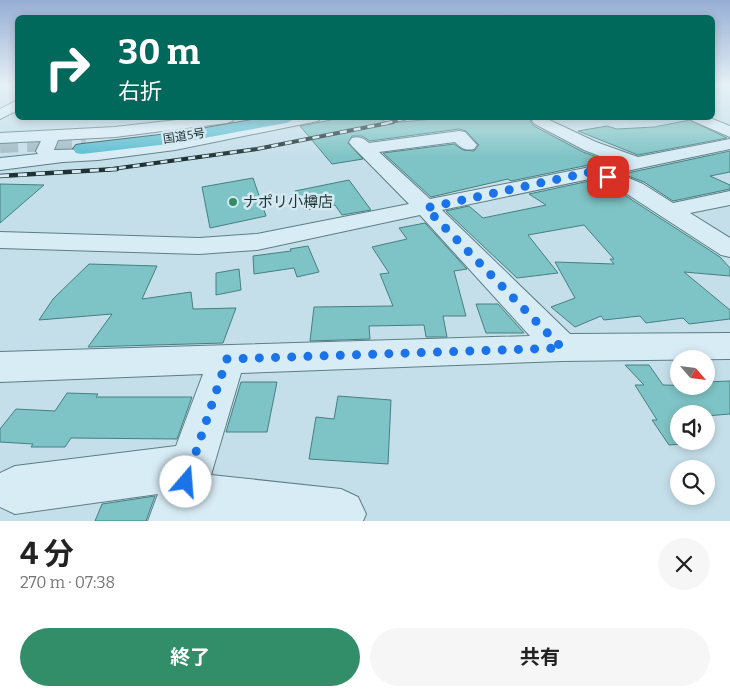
<!DOCTYPE html>
<html lang="ja">
<meta charset="utf-8">
<style>
:root{--surface:#fff;--page:#f6f6f6;--text:#222;--muted:#767676;--accent:#328e69}
body{margin:0;font-family:Bitter,"Noto Sans JP",serif;background:var(--page);color:var(--text);height:100vh;display:flex;flex-direction:column;font-size:19px;white-space:nowrap}
*{box-sizing:border-box;margin:0}
p{font-size:16px;color:var(--muted)}
.icon{flex:none;width:28px;height:28px;fill:none;stroke:currentColor;stroke-width:2;stroke-linecap:round;stroke-linejoin:round}
.map{position:relative;height:521px;overflow:hidden}
.details{display:flex;flex-direction:column;background:var(--surface);flex:1}
.details>*{flex:none}
.guide{position:absolute;left:15px;top:15px;width:700px;height:105px;border-radius:8px;box-shadow:0 2px 8px #0003;background:#00695c;color:#fff;overflow:hidden}
.needle{width:32px;rotate:118deg}
.controls{position:absolute;left:670px;top:350px;display:grid;gap:10px}
.controls a{display:grid;place-items:center;width:45px;height:45px;border-radius:50%;background:var(--surface);box-shadow:0 2px 8px #0003;font-size:25px}
.pin{position:absolute;display:grid;place-items:center;width:42px;height:42px;color:#fff;margin:-21px;border-radius:10px;box-shadow:0 2px 8px #0006}
.me{position:absolute;width:55px;margin:-28px;rotate:18deg;stroke-linejoin:round;filter:drop-shadow(0 0 4px #0008)}
.turn{display:flex;align-items:center;gap:18px;height:105px;padding:0 20px;font-size:22px}
.turn .icon{width:65px;height:65px;stroke-width:2.5}
.turn b{display:block;font-size:35px;line-height:42px}
.round{display:grid;place-items:center;flex:none;width:52px;height:52px;border-radius:26px;background:var(--page)}
.summary{display:flex;align-items:center;justify-content:space-between;height:85px;padding:0 20px}
h1{font-size:30px;font-weight:700;line-height:38px}
.cta{display:flex;gap:10px;margin-top:auto;padding:10px 20px}
.cta a{flex:1;height:58px;border-radius:30px;background:var(--accent);color:#fff;font-size:20px;font-weight:700;line-height:58px;text-align:center}
.cta a+a{background:var(--page);color:var(--text)}
.map>svg:first-child{display:block}
.building{fill:#7ec3c5;stroke:#458081}
.lines{fill:none;stroke-linecap:round;stroke-linejoin:round}
.highway-tunnel{stroke:#a4bdc6;stroke-width:18;stroke-dasharray:18 9;stroke-linecap:butt}
.minor-casing{stroke:#5d7e84;stroke-width:2}
.highway-casing{stroke:#314f52;stroke-width:2}
.minor{fill:#d8ecf6;fill-rule:evenodd}
.highway{fill:#5dbed2;fill-rule:evenodd}
.rail-far2-casing{stroke:#1f3335;stroke-width:3}
.rail-far1-casing{stroke:#1f3335;stroke-width:4}
.rail-casing{stroke:#1f3335;stroke-width:4.5}
.rail-far2{stroke:#d4e9f2;stroke-width:2;stroke-dasharray:5.5;stroke-linecap:butt}
.rail-far1{stroke:#d4e9f2;stroke-width:2.5;stroke-dasharray:7;stroke-linecap:butt}
.rail{stroke:#d4e9f2;stroke-width:3;stroke-dasharray:9;stroke-linecap:butt}
.route{stroke:#1a73e8;stroke-width:9;stroke-dasharray:0 16.2}
.poi-dot{fill:#328e69;stroke:#d4e9f2;stroke-width:2}
.labels{text-anchor:middle;stroke-width:5;stroke-linejoin:round;paint-order:stroke}
.far-street-label{font-size:12px;fill:#1f3335;stroke:#d4e9f2}
.poi-label{font-size:15px;fill:#1f3335;stroke:#d4e9f2;text-anchor:start}
</style>
<div class="map">
<svg width="730" height="521" viewBox="0 0 730 521">
<rect width="100%" height="100%" fill="#c5dfea"/>
<path class="building" d="M 341,118 L 376,118 L 390,123 L 445,118 L 533,118 L 530,121 L 534,126 L 583,152 L 608,161 L 511,181 L 508,179 L 431,197 L 383,153 L 454,144 L 463,150 L 474,151 L 479,145 L 466,131 L 459,129 L 370,141 L 362,136 L 352,136 L 348,143 L 363,159 L 332,164 L 300,126 Z
M 690,120 L 727,138 L 638,155 L 578,131 L 607,126 L 617,129 L 654,127 Z
M 730,151 L 730,172 L 710,176 L 730,185 L 730,189 L 673,201 L 644,182 L 623,174 Z
M 253,178 L 266,216 L 210,228 L 202,187 Z
M 349,180 L 371,210 L 342,215 L 335,205 L 305,210 L 295,191 Z
M 594,180 L 626,196 L 720,257 L 730,268 L 730,276 L 684,272 L 730,310 L 730,319 L 689,324 L 683,318 L 646,323 L 640,316 L 604,320 L 601,316 L 575,327 L 551,307 L 575,298 L 555,262 L 614,264 L 610,259 L 614,259 L 584,225 L 528,235 L 558,273 L 517,278 L 446,211 L 469,206 L 483,218 L 546,205 L 529,194 Z
M 0,184 L 44,185 L 0,223 Z
M 425,223 L 467,269 L 454,271 L 466,316 L 443,316 L 447,337 L 426,337 L 424,325 L 369,326 L 370,339 L 310,341 L 314,307 L 393,306 L 380,274 L 389,273 L 372,247 L 407,239 L 399,228 Z
M 308,246 L 319,272 L 297,277 L 294,268 L 254,274 L 253,256 L 291,251 L 290,249 Z
M 89,264 L 157,266 L 142,299 L 191,292 L 193,309 L 236,308 L 223,343 L 88,347 L 112,314 L 39,320 L 53,299 Z
M 239,269 L 241,290 L 216,295 L 216,273 Z
M 476,304 L 498,304 L 524,333 L 486,333 Z
M 625,365 L 649,365 L 663,385 L 706,386 L 706,382 L 730,381 L 730,414 L 706,416 L 706,414 L 679,414 L 679,441 L 706,441 L 706,439 L 708,442 L 669,445 L 652,420 L 657,420 L 635,385 L 644,385 Z
M 241,382 L 277,382 L 267,432 L 226,432 Z
M 67,393 L 98,394 L 96,397 L 192,397 L 177,439 L 71,438 L 65,447 L 31,447 L 33,444 L 0,442 L 0,429 L 16,409 L 55,411 Z
M 338,396 L 391,400 L 388,464 L 309,459 L 316,417 L 334,419 Z
M 155,496 L 146,521 L 95,521 L 102,504 Z"/>
<g class="lines">
<path class="highway-tunnel" d="M 0,144 L 86,141"/>
<g class="minor-casing">
<path id="minor" d="M 712,85 L 722,85 L 712,92 Z
M 18,100 L 18,110 L 0,119 L 0,109 Z
M 194,118 L 235,118 L 232,121 L 227,123 L 115,137 L 58,140 L 54,150 L 98,149 L 198,136 L 294,118 L 321,118 L 318,121 L 175,150 L 98,160 L 63,162 L 0,170 L 0,158 L 38,154 L 36,151 L 41,141 L 0,143 L 0,133 L 115,127 Z
M 535,118 L 545,118 L 596,142 L 638,157 L 730,139 L 730,149 L 617,173 L 643,184 L 673,203 L 730,191 L 730,205 L 690,213 L 730,238 L 730,257 L 721,255 L 627,194 L 594,178 L 442,210 L 570,334 L 730,333 L 730,359 L 562,361 L 241,373 L 211,475 L 341,489 L 358,497 L 366,514 L 363,521 L 148,521 L 158,494 L 15,514 L 0,507 L 0,473 L 15,466 L 176,446 L 203,374 L 0,382 L 0,352 L 530,336 L 420,215 L 257,250 L 199,254 L 0,248 L 0,232 L 199,238 L 257,234 L 409,204 L 352,146 L 349,142 L 352,138 C 360,136 363,138 369,143 L 459,131 L 465,132 L 477,145 L 474,149 C 465,151 461,148 455,142 L 379,152 L 430,199 L 615,162 L 584,150 L 535,124 L 532,121 Z
M 690,118 L 710,118 L 730,126 L 730,137 L 693,121 Z"/>
</g>
<g class="highway-casing">
<path id="highway" d="M 263,118 L 294,118 L 291,121 L 286,123 L 177,143 L 82,154 L 76,153 L 73,149 L 76,145 L 82,144 L 177,133 Z"/>
</g>
<use href="#minor" class="minor"/>
<use href="#highway" class="highway"/>
<g class="rail-far2-casing">
<path id="rail-far2" d="M 387,123 L 409,118"/>
</g>
<g class="rail-far1-casing">
<path id="rail-far1" d="M 105,170 L 257,149 L 393,122"/>
</g>
<g class="rail-casing">
<path id="rail" d="M 0,176 L 117,169"/>
</g>
<use href="#rail-far2" class="rail-far2"/>
<use href="#rail-far1" class="rail-far1"/>
<use href="#rail" class="rail"/>
</g>
<linearGradient id="sky" x2="0" y2="1"><stop stop-color="#97aed4"/><stop offset="0.54" stop-color="#e5f1f6"/><stop offset="1" stop-color="#e5f1f6" stop-opacity="0"/></linearGradient>
<rect width="730" height="158" fill="url(#sky)"/>
<g class="lines">
<path class="route" d="M 186,482 L 227,359 L 562,348 L 426,208 L 595,171 L 608,177"/>
</g>
<circle class="poi-dot" cx="233" cy="202" r="5"/>
<g class="labels">
<g class="far-street-label">
<text transform="translate(184 136) rotate(-9)" y="4">国道5号</text>
</g>
<g class="poi-label">
<text x="243" y="207">ナポリ小樽店</text>
</g>
</g>
</svg>
<div class="controls">
<a><svg class="needle" viewBox="-14 -14 28 28"><path d="M0-13l5 13h-10z" fill="#e53935"/><path d="M0 13l5-13h-10z" fill="#767676"/></svg></a>
<a><svg class="icon" aria-label="sound" viewBox="0 0 24 24"><path d="M4 9h4l5-4v14l-5-4H4zM17 9q2 3 0 6"/></svg></a>
<a><svg class="icon" aria-label="search" viewBox="0 0 24 24"><circle cx="10" cy="10" r="6"/><path d="M15 15l6 6"/></svg></a>
</div>
<div class="pin" style="left:608px;top:177px;background:#d93025"><svg class="icon" aria-label="arrive" viewBox="0 0 24 24"><path d="M6 21V4h12l-3 4 3 4H6"/></svg></div>
<svg class="me" style="left:186px;top:482px" viewBox="-20 -20 40 40"><circle r="19" fill="#fff"/><path d="M0-13L10 11 0 6-10 11z" fill="#1a73e8"/></svg>
<div class="guide">
<div class="turn"><svg class="icon" aria-label="right" viewBox="0 0 24 24"><path d="M7 20v-9h11M14 6l5 5-5 5"/></svg><div><b>30 m</b>右折</div></div>
</div>
</div>
<section class="details">
<div class="summary"><div><h1>4 分</h1><p>270 m · 07:38</p></div><a class="round"><svg class="icon" aria-label="close" viewBox="0 0 24 24"><path d="M6 6l12 12M18 6L6 18"/></svg></a></div>
<div class="cta"><a>終了</a><a>共有</a></div>
</section>
